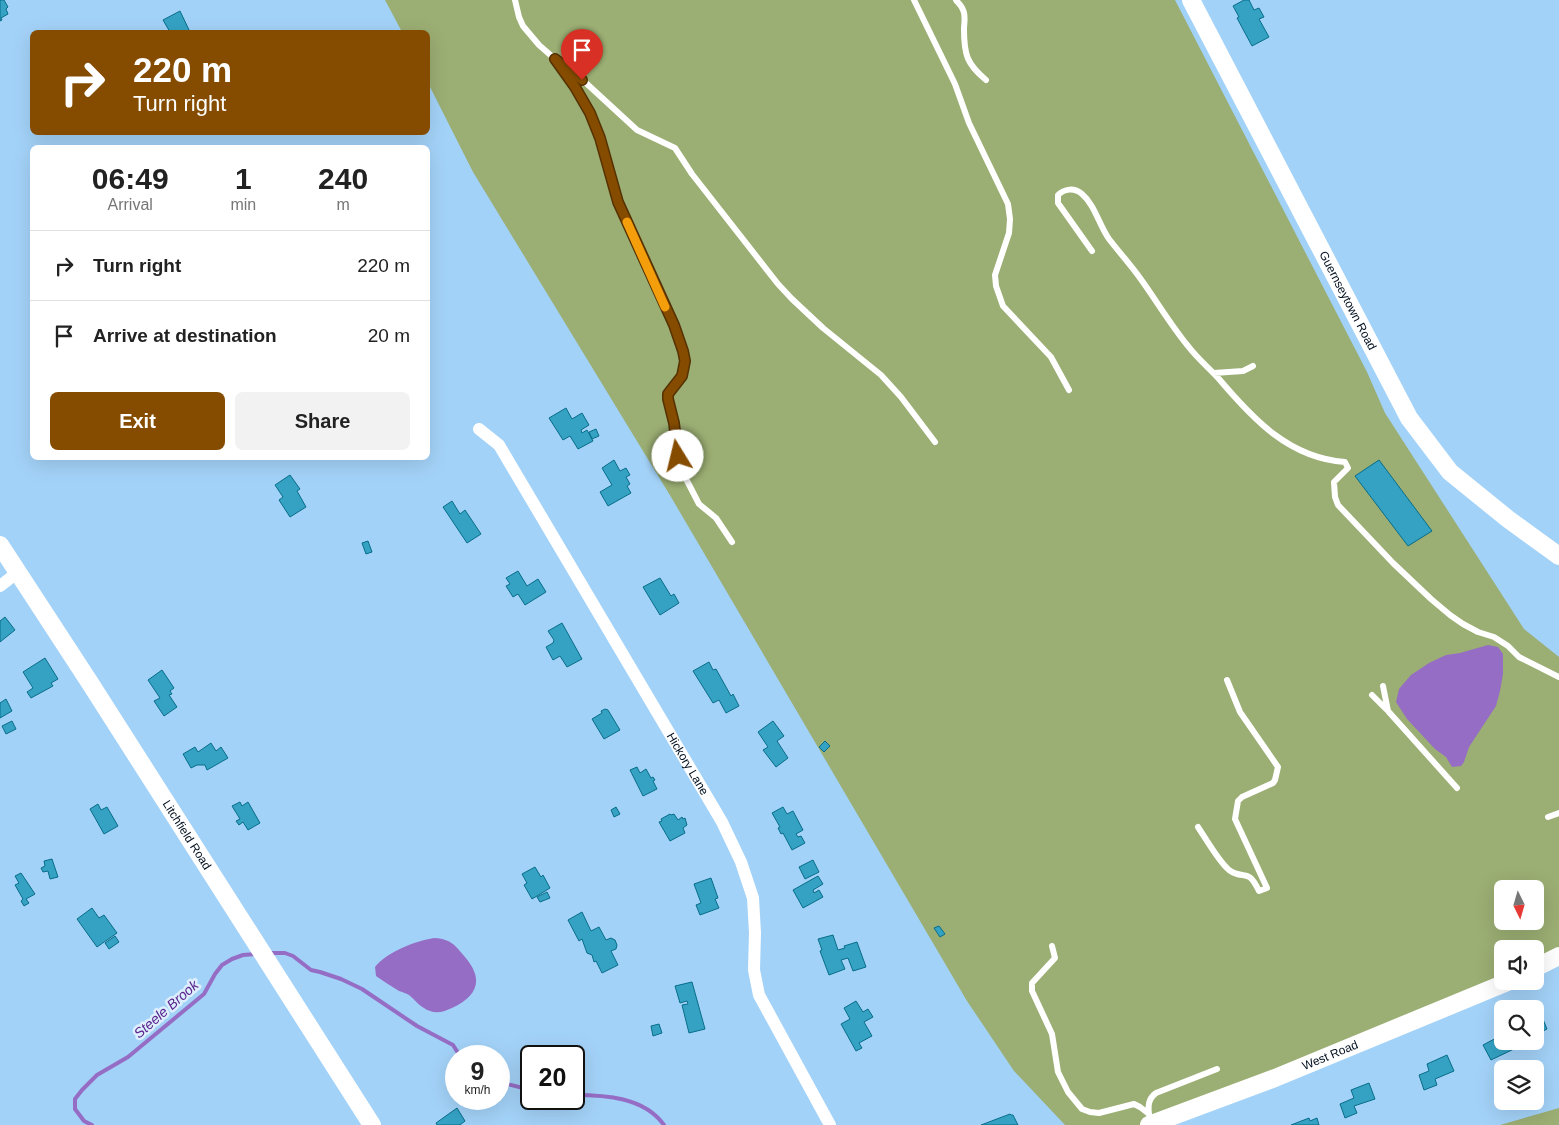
<!DOCTYPE html>
<style>
:root{--surface:#fff;--page:#f2f2f2;--text:#222;--muted:#767676;--line:#e0e0e0;--accent:#854c00}
body{margin:0;font-family:Helvetica,sans-serif;background:var(--page);color:var(--text);height:100vh;display:flex;flex-direction:column;font-size:19px;white-space:nowrap}
*{box-sizing:border-box;margin:0}
p{font-size:16px;color:var(--muted)}
.icon{flex:none;width:28px;height:28px;fill:none;stroke:currentColor;stroke-width:2;stroke-linecap:round;stroke-linejoin:round}
.map{position:relative;flex:1;overflow:hidden}
.panel{position:absolute;left:30px;top:145px;width:400px;height:315px;display:flex;flex-direction:column;background:var(--surface);border-radius:8px;box-shadow:0 5px 20px #0002}
.panel>*{flex:none}
.hud{position:absolute;left:30px;top:30px;width:400px;height:105px;border-radius:8px;box-shadow:0 5px 20px #0002;background:#854c00;color:#fff;overflow:hidden}
.needle{width:32px;rotate:175deg}
.tools{position:absolute;left:1494px;top:880px;display:grid;gap:10px}
.tools a{display:grid;place-items:center;width:50px;height:50px;border-radius:8px;background:var(--surface);box-shadow:0 5px 20px #0002;font-size:25px}
.speed{position:absolute;left:445px;top:1045px;display:flex;gap:10px;font-size:25px;font-weight:700;text-align:center}
.speed>*{display:grid;place-content:center;width:65px;height:65px;border-radius:50%;background:var(--surface);box-shadow:0 5px 20px #0002;line-height:1}
.speed small{font-size:12px;font-weight:400}
.speed .limit{border:2px solid #111;border-radius:8px;background:#fff;color:#111}
.pin{position:absolute;display:grid;place-items:center;width:42px;height:42px;color:#fff;margin:-51px -21px;border-radius:50% 50% 50% 0;rotate:-45deg;box-shadow:0 0 5px #0007}
.pin .icon{rotate:45deg}
.me{position:absolute;width:55px;margin:-28px;rotate:351deg;stroke-linejoin:round;filter:drop-shadow(0 0 4px #0008)}
.turn{display:flex;align-items:center;gap:18px;height:105px;padding:0 20px;font-size:22px}
.turn .icon{width:65px;height:65px;stroke-width:2.5}
.turn b{display:block;font-size:35px;line-height:42px}
.eta{display:flex;justify-content:space-evenly;align-items:center;height:85px;text-align:center}
.eta b{font-size:30px;font-weight:800;line-height:35px}
.primary-button{display:flex;gap:10px;margin-top:auto;padding:10px 20px}
.primary-button a{flex:1;height:58px;border-radius:8px;background:var(--accent);color:#fff;font-size:20px;font-weight:800;line-height:58px;text-align:center}
.primary-button a+a{background:var(--page);color:var(--text)}
ul{padding:0;list-style:none}
li{display:flex;align-items:center;gap:15px;height:70px;padding:0 20px;border-top:1px solid var(--line)}
li div{flex:1}
li b{display:block;font-size:19px}
li em{font-style:normal}
.map>svg:first-child{display:block}
.green{fill:#9bae73;fill-rule:evenodd}
.water{fill:#956dc5}
.lines{fill:none;stroke-linecap:round;stroke-linejoin:round}
.stream{stroke:#956dc5;stroke-width:4}
.building{fill:#35a2c4;stroke:#076d89}
.lane{stroke:#fff;stroke-width:6}
.street{stroke:#fff;stroke-width:12}
.secondary{stroke:#fff;stroke-width:18}
.route-casing{stroke:#563100;stroke-width:12}
.route{stroke:#854c00;stroke-width:9}
.slow{stroke:#f59e0b;stroke-width:9}
.labels{text-anchor:middle;stroke-width:5;stroke-linejoin:round;paint-order:stroke}
.street-label{font-size:12px;fill:#000f1f;stroke:#ddeffe}
.water-label{font-size:14px;font-style:italic;fill:#5a238c;stroke:#ddeffe}
</style>
<div class="map">
<svg width="1559" height="1125" viewBox="0 0 1559 1125">
<rect width="100%" height="100%" fill="#a3d2f8"/>
<path class="green" d="M 385,0 L 1175,0 L 1367,372 L 1385,413 L 1524,629 L 1559,657 L 1559,952 L 1535,964 L 1535,949 L 1502,949 L 1502,980 L 1163,1125 L 1065,1125 L 1014,1071 L 967,1001 L 671,497 L 473,172 L 428,83 L 428,32 L 402,32 ZM 1502,889 L 1535,889 L 1535,921 L 1502,921 Z
M 1559,1108 L 1559,1125 L 1500,1125 Z"/>
<path class="water" d="M 1488,645 L 1498,647 L 1503,654 L 1503,674 L 1500,691 L 1496,706 L 1469,747 L 1464,762 L 1461,766 L 1452,767 L 1446,757 L 1435,749 L 1407,719 L 1396,702 L 1399,689 L 1411,675 L 1429,663 L 1446,655 L 1460,653 Z
M 434,938 C 451,939 455,945 465,957 C 484,979 478,996 452,1008 C 445,1011 438,1014 430,1011 C 421,1008 416,1001 409,995 C 406,993 402,992 399,991 C 391,986 383,981 376,976 L 375,967 C 387,952 415,941 434,938 Z"/>
<g class="lines">
<path class="stream" d="M 269,953 L 285,953 L 293,956 L 311,970 L 320,972 L 341,979 L 362,989 L 417,1026 L 453,1045 L 460,1056
M 499,1082 L 531,1090
M 574,1095 C 605,1095 644,1097 664,1125
M 92,1125 L 84,1121 L 75,1109 L 75,1099 L 82,1090 L 97,1075 L 128,1057 L 204,994 L 215,974 L 222,965 L 232,959 L 243,955 L 257,954"/>
</g>
<path class="building" d="M 0,0 L 4,0 L 8,7 L 6,9 L 8,14 L 1,18 L 2,20 L 0,21 Z
M 1244,0 L 1249,0 L 1254,10 L 1259,8 L 1264,17 L 1259,19 L 1269,37 L 1252,46 L 1237,18 L 1239,17 L 1233,6 Z
M 180,11 L 190,32 L 170,32 L 163,20 Z
M 566,408 L 572,419 L 582,413 L 589,425 L 581,430 L 582,433 L 587,430 L 593,441 L 578,449 L 570,436 L 563,440 L 549,418 Z
M 596,429 L 599,436 L 592,439 L 589,432 Z
M 614,460 L 620,471 L 626,468 L 630,475 L 626,477 L 630,484 L 627,486 L 631,493 L 608,506 L 600,492 L 612,485 L 602,468 Z
M 1379,460 L 1432,531 L 1408,546 L 1355,476 Z
M 290,475 L 300,489 L 297,491 L 306,507 L 290,517 L 279,500 L 283,497 L 275,485 Z
M 452,501 L 460,514 L 465,510 L 481,534 L 467,543 L 443,507 Z
M 368,541 L 372,552 L 366,554 L 362,543 Z
M 518,571 L 527,586 L 538,579 L 546,592 L 525,605 L 518,594 L 513,597 L 506,586 L 510,584 L 506,578 Z
M 660,578 L 671,596 L 674,594 L 679,603 L 660,615 L 643,587 Z
M 5,617 L 15,630 L 0,642 L 0,621 Z
M 562,623 L 582,659 L 567,667 L 560,656 L 553,660 L 546,647 L 553,643 L 554,640 L 548,631 Z
M 45,658 L 58,679 L 51,683 L 53,686 L 31,698 L 27,692 L 33,688 L 23,672 Z
M 709,662 L 713,670 L 716,669 L 731,696 L 733,694 L 739,706 L 726,713 L 719,700 L 713,703 L 693,671 Z
M 162,670 L 174,688 L 170,691 L 172,694 L 169,695 L 177,707 L 164,716 L 154,701 L 160,698 L 148,680 Z
M 6,699 L 12,711 L 0,718 L 0,703 Z
M 605,709 L 608,710 L 620,730 L 604,739 L 592,719 L 602,713 L 601,711 Z
M 12,721 L 16,729 L 6,734 L 2,726 Z
M 773,721 L 784,736 L 777,741 L 788,758 L 776,767 L 763,750 L 768,747 L 758,732 Z
M 825,741 L 830,746 L 824,752 L 819,747 Z
M 211,743 L 216,751 L 221,747 L 228,758 L 207,770 L 205,765 L 197,765 L 191,768 L 183,754 L 195,747 L 198,752 Z
M 637,767 L 640,773 L 646,769 L 651,778 L 653,777 L 655,780 L 653,781 L 657,789 L 643,796 L 630,770 Z
M 240,802 L 242,806 L 248,802 L 260,823 L 248,830 L 243,822 L 239,825 L 236,821 L 240,819 L 232,806 Z
M 98,804 L 101,810 L 107,807 L 118,826 L 104,834 L 90,809 Z
M 616,807 L 620,814 L 614,817 L 611,810 Z
M 783,807 L 787,814 L 793,811 L 803,830 L 796,834 L 798,837 L 801,836 L 805,843 L 792,850 L 783,833 L 781,834 L 778,828 L 780,827 L 772,813 Z
M 670,814 L 671,815 L 674,814 L 678,820 L 682,817 L 683,819 L 685,818 L 687,825 L 683,828 L 685,833 L 670,841 L 659,822 L 662,821 L 661,819 Z
M 52,859 L 58,877 L 50,879 L 48,871 L 43,872 L 41,868 L 45,866 L 44,861 Z
M 813,860 L 819,872 L 805,879 L 799,867 Z
M 535,867 L 541,877 L 543,875 L 550,888 L 532,899 L 524,885 L 527,883 L 522,874 Z
M 21,873 L 35,894 L 26,899 L 29,903 L 24,906 L 21,901 L 23,899 L 15,885 L 19,883 L 15,876 Z
M 818,876 L 823,884 L 813,890 L 814,893 L 819,890 L 823,897 L 803,908 L 793,890 Z
M 711,878 L 718,898 L 715,899 L 719,908 L 700,915 L 696,905 L 701,903 L 694,884 Z
M 547,892 L 550,898 L 540,902 L 537,897 Z
M 92,908 L 99,918 L 104,915 L 117,933 L 97,947 L 77,919 Z
M 582,912 L 591,931 L 599,927 L 606,940 L 611,938 L 615,940 L 617,945 L 616,949 L 611,951 L 618,965 L 602,973 L 596,961 L 594,962 L 592,955 L 587,953 L 582,939 L 579,941 L 568,920 Z
M 939,926 L 945,934 L 940,937 L 934,928 Z
M 833,935 L 838,950 L 845,948 L 844,946 L 857,942 L 866,967 L 853,971 L 848,958 L 841,960 L 845,969 L 829,975 L 820,951 L 822,950 L 818,939 Z
M 115,936 L 119,942 L 109,949 L 105,943 Z
M 692,982 L 705,1029 L 689,1033 L 682,1005 L 688,1004 L 687,1001 L 680,1003 L 675,986 Z
M 856,1001 L 863,1012 L 868,1009 L 873,1017 L 864,1022 L 872,1036 L 859,1043 L 862,1048 L 856,1051 L 841,1024 L 850,1019 L 844,1008 Z
M 1542,1017 L 1547,1029 L 1535,1035 L 1535,1020 Z
M 659,1024 L 662,1033 L 653,1036 L 651,1026 Z
M 1502,1035 L 1502,1041 L 1516,1041 L 1518,1047 L 1491,1060 L 1483,1045 Z
M 1447,1055 L 1454,1071 L 1435,1079 L 1437,1085 L 1424,1090 L 1419,1075 L 1429,1071 L 1427,1064 Z
M 1369,1083 L 1375,1099 L 1354,1106 L 1357,1113 L 1345,1118 L 1340,1104 L 1354,1098 L 1351,1090 Z
M 457,1108 L 465,1121 L 460,1125 L 437,1125 L 436,1123 Z
M 1010,1114 L 1011,1115 L 1013,1115 L 1018,1125 L 981,1125 Z
M 1309,1118 L 1310,1121 L 1317,1118 L 1319,1125 L 1291,1125 Z"/>
<g class="lines">
<path class="lane" d="M 515,0 L 519,17 L 523,26 L 539,45 L 555,59 L 575,87 L 590,113 L 600,138 L 618,201 L 674,325 L 683,351 L 685,361 L 683,376 L 668,394 L 668,399 L 674,423 L 678,456 L 684,475 L 699,504 L 716,518 L 732,542
M 914,0 L 955,84 L 969,123 L 1008,204 L 1010,219 L 1009,233 L 995,275 L 996,286 L 1003,306 L 1051,357 L 1069,390
M 956,0 C 958,3 962,6 963,10 C 966,15 964,23 964,29 C 964,55 967,64 986,80
M 560,63 L 574,72 L 637,130 L 675,148 L 692,174 L 778,284 L 792,299 L 823,328 L 881,375 L 901,397 L 935,442
M 1092,251 L 1058,203 L 1058,195 C 1064,189 1074,187 1082,194 C 1095,205 1099,225 1109,239 C 1119,252 1130,264 1140,278 C 1156,300 1170,324 1188,346 C 1197,358 1209,368 1219,379 C 1253,419 1289,458 1345,462 L 1348,468 L 1334,482 L 1335,497 L 1338,505 L 1393,563 L 1431,599 L 1450,615 L 1463,624 L 1478,632 L 1494,637 L 1508,646 L 1519,657 L 1559,677
M 1214,373 L 1243,371 L 1253,366
M 1383,686 L 1388,711 L 1457,788
M 1372,695 L 1387,710
M 1548,817 L 1559,813
M 1198,827 C 1206,839 1219,862 1229,870 C 1244,881 1247,866 1259,891 L 1267,888 L 1235,819 L 1238,801 L 1242,797 L 1273,783 L 1275,780 L 1278,767 L 1240,712 L 1227,680
M 1052,946 L 1055,958 L 1032,983 L 1032,991 L 1052,1034 L 1058,1072 L 1068,1092 L 1082,1109 L 1090,1112 L 1099,1113 L 1134,1104 L 1140,1107 L 1149,1114
M 1149,1115 C 1148,1106 1148,1099 1156,1093 L 1217,1069"/>
<g class="street">
<path id="s1" d="M 479,429 L 499,445 L 722,822 L 741,862 L 753,898 L 755,933 L 754,970 L 759,995 L 830,1125"/>
<path d="M 0,586 L 18,572"/>
</g>
<g class="secondary">
<path id="s2" d="M 1191,0 L 1409,418 L 1450,472 L 1508,519 L 1559,556"/>
<path id="s3" d="M 0,545 L 90,683 L 372,1125"/>
<path d="M 1535,968 L 1559,956"/>
<path id="s4" d="M 1149,1125 L 1275,1078 L 1510,981"/>
</g>
</g>
<g class="lines">
<g class="route-casing">
<path id="route" d="M 582,80 L 555,59 L 575,87 L 590,113 L 600,138 L 618,202 L 674,325 L 683,351 L 685,361 L 682,376 L 668,394 L 668,399 L 674,423 L 678,456"/>
</g>
<use href="#route" class="route"/>
<path class="slow" d="M 627,222 L 665,307"/>
</g>
<g class="labels">
<g class="street-label">
<text dy="4" stroke="none"><textPath href="#s2" startOffset="339">Guernseytown Road</textPath></text>
<text dy="4" stroke="none"><textPath href="#s1" startOffset="396">Hickory Lane</textPath></text>
<text dy="4" stroke="none"><textPath href="#s3" startOffset="345">Litchfield Road</textPath></text>
<text dy="4" stroke="none"><textPath href="#s4" startOffset="194">West Road</textPath></text>
</g>
<g class="water-label">
<text transform="translate(166 1009) rotate(-41)" y="5">Steele Brook</text>
</g>
</g>
</svg>
<div class="tools">
<a><svg class="needle" viewBox="-14 -14 28 28"><path d="M0-13l5 13h-10z" fill="#e53935"/><path d="M0 13l5-13h-10z" fill="#767676"/></svg></a>
<a><svg class="icon" aria-label="sound" viewBox="0 0 24 24"><path d="M4 9h4l5-4v14l-5-4H4zM17 9q2 3 0 6"/></svg></a>
<a><svg class="icon" aria-label="search" viewBox="0 0 24 24"><circle cx="10" cy="10" r="6"/><path d="M15 15l6 6"/></svg></a>
<a><svg class="icon" aria-label="layers" viewBox="0 0 24 24"><path d="M12 4l9 5-9 5-9-5zM3 14l9 5 9-5"/></svg></a>
</div>
<div class="speed"><div>9<small>km/h</small></div><div class="limit">20</div></div>
<div class="pin" style="left:582px;top:80px;background:#d93025"><svg class="icon" aria-label="arrive" viewBox="0 0 24 24"><path d="M6 21V4h12l-3 4 3 4H6"/></svg></div>
<svg class="me" style="left:678px;top:456px" viewBox="-20 -20 40 40"><circle r="19" fill="#fff"/><path d="M0-13L10 11 0 6-10 11z" fill="#854c00"/></svg>
<div class="hud">
<div class="turn"><svg class="icon" aria-label="right" viewBox="0 0 24 24"><path d="M7 20v-9h11M14 6l5 5-5 5"/></svg><div><b>220 m</b>Turn right</div></div>
</div>
<section class="panel">
<div class="eta">
<div><b>06:49</b><p>Arrival</p></div>
<div><b>1</b><p>min</p></div>
<div><b>240</b><p>m</p></div>
</div>
<ul>
<li><svg class="icon" aria-label="right" viewBox="0 0 24 24"><path d="M7 20v-9h11M14 6l5 5-5 5"/></svg><div><b>Turn right</b></div><em>220 m</em></li>
<li><svg class="icon" aria-label="arrive" viewBox="0 0 24 24"><path d="M6 21V4h12l-3 4 3 4H6"/></svg><div><b>Arrive at destination</b></div><em>20 m</em></li>
</ul>
<div class="primary-button"><a>Exit</a><a>Share</a></div>
</section>
</div>
